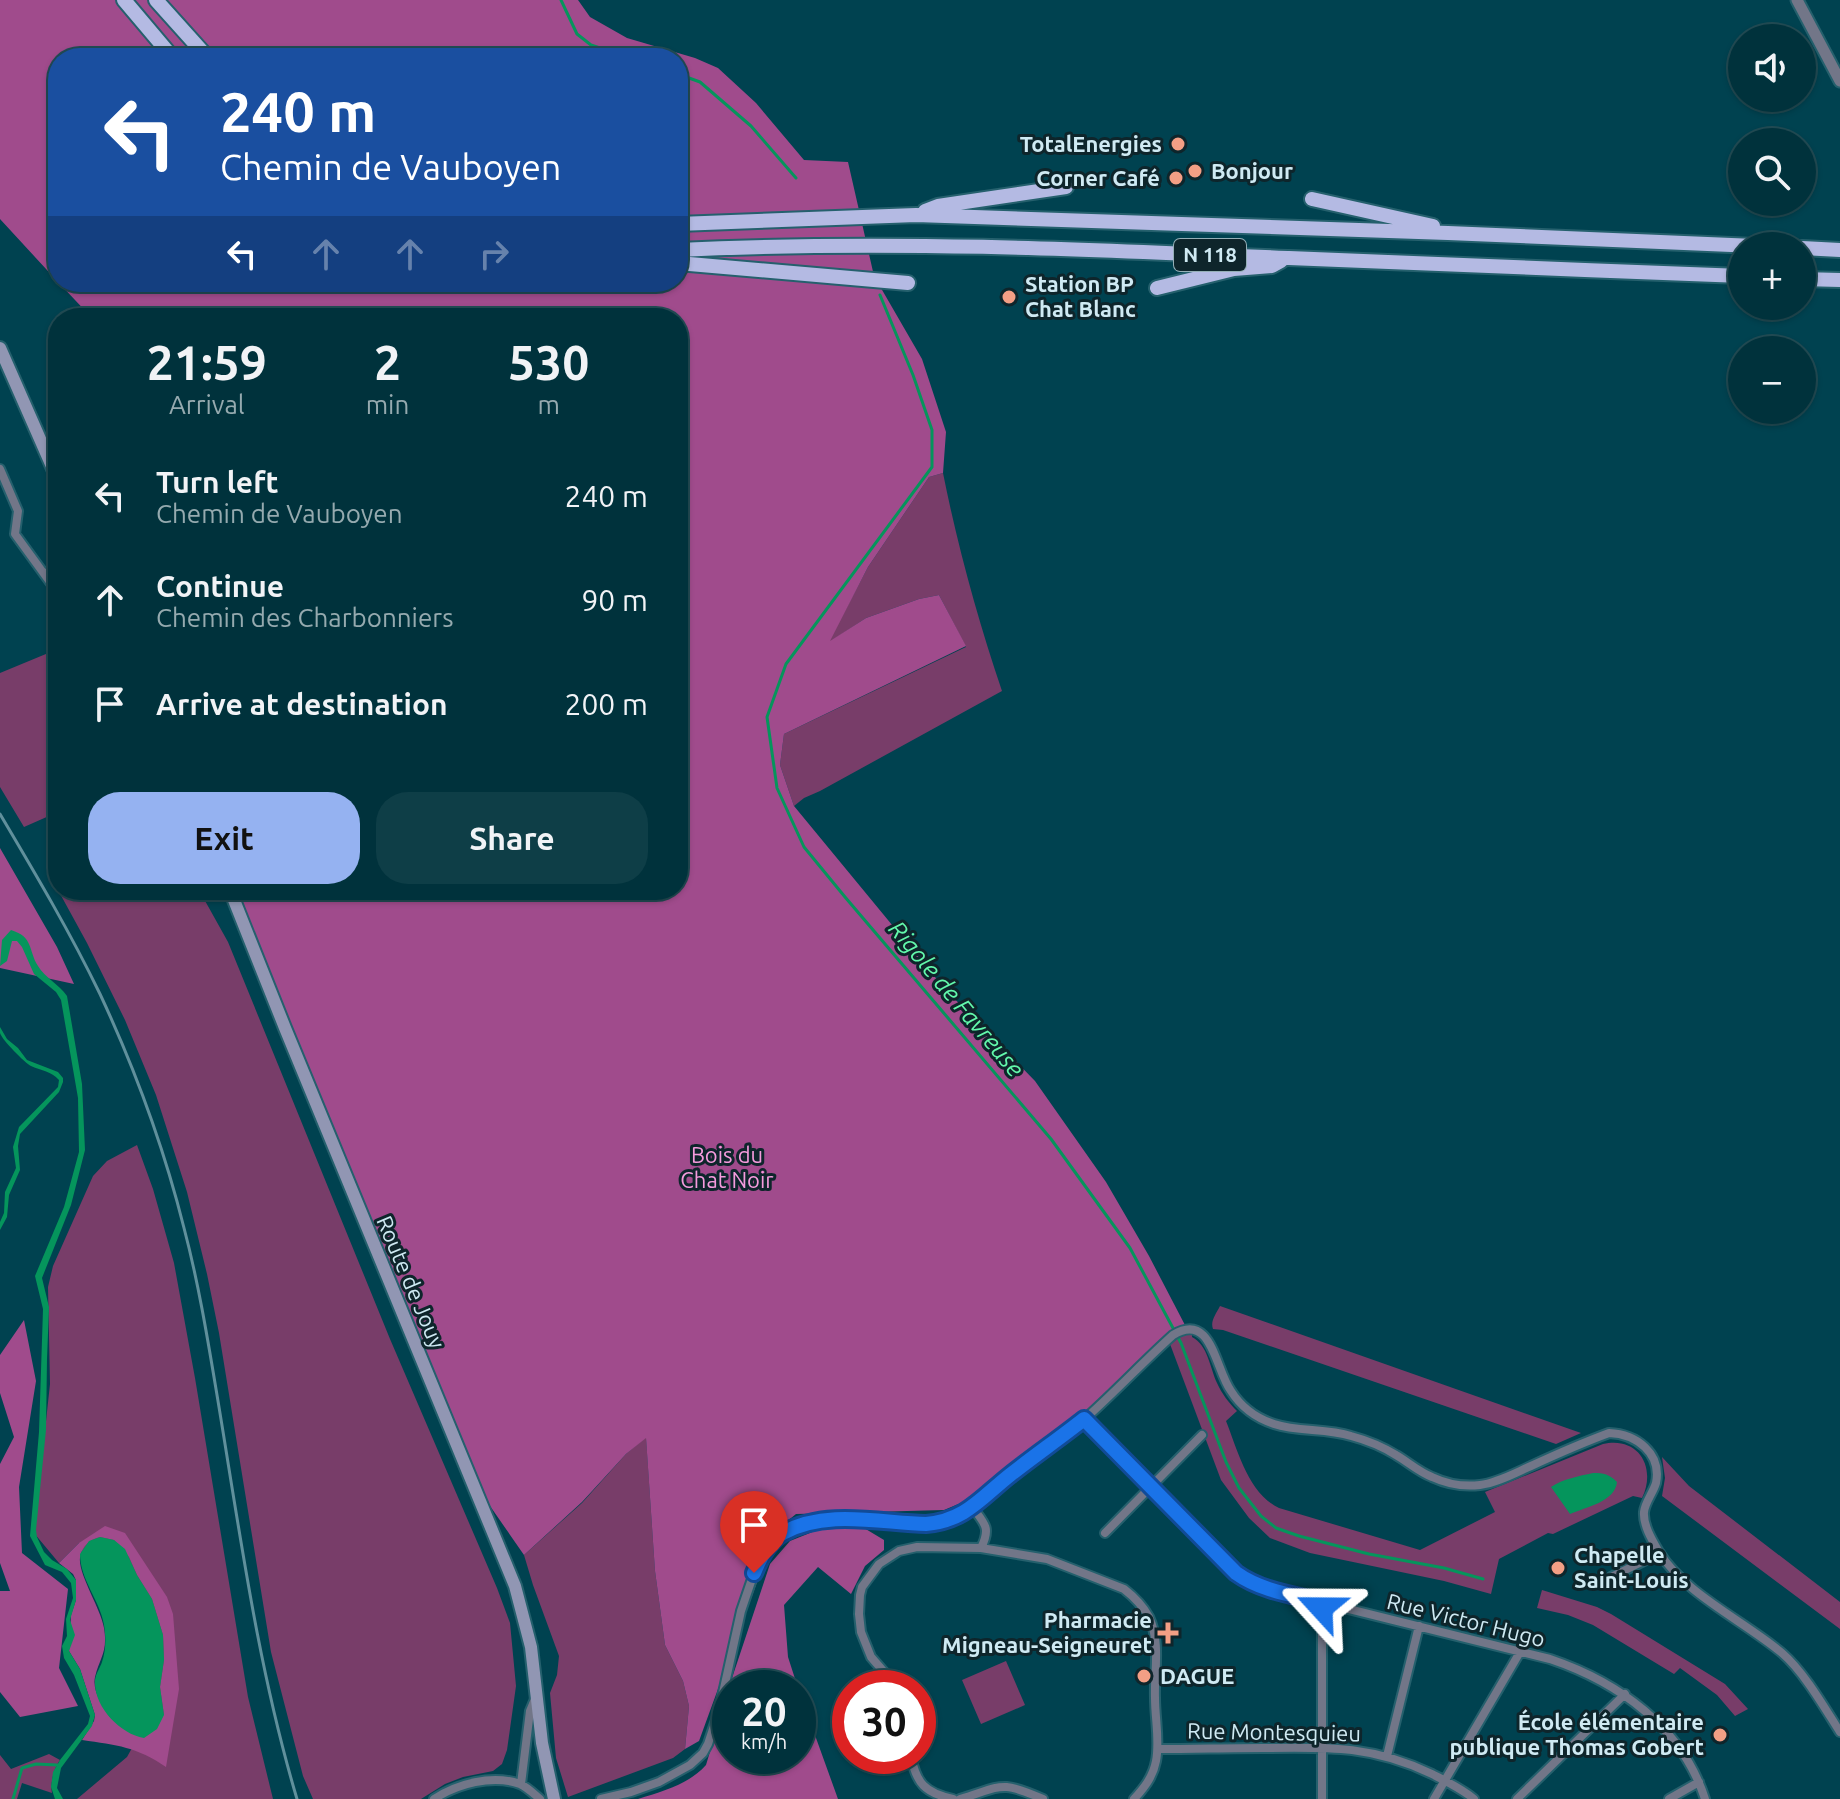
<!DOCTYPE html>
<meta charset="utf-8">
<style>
:root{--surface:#00323c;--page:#0e3e47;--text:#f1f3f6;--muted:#95aaaf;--line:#224d56;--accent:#95b2f1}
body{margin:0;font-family:Ubuntu,sans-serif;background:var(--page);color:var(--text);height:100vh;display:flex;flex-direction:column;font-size:30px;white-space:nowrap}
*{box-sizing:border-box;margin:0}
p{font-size:26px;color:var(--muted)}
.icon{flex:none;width:44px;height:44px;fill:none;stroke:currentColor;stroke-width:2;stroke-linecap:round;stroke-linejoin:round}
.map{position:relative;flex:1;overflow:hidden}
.side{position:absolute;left:48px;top:308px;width:640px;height:592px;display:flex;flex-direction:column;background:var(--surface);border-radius:32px;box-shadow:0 2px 6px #0004,0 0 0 2px var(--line)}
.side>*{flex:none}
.top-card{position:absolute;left:48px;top:48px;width:640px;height:244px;border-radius:32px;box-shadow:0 2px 6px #0004,0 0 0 2px var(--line);background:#1a4fa0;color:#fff;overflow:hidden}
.buttons{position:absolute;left:1728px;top:24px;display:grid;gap:16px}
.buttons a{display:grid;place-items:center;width:88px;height:88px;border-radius:50%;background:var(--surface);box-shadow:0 2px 6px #0004,0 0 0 2px var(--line);font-size:40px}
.speed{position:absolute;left:712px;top:1670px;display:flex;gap:16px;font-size:40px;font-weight:700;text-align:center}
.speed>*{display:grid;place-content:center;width:104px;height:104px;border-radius:50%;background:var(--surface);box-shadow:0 2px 6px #0004,0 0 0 2px var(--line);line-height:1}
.speed small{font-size:20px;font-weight:400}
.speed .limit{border:12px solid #d22;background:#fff;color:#111}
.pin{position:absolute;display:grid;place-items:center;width:68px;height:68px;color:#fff;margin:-82px -34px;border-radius:50% 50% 50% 0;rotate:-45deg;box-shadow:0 0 8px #0007}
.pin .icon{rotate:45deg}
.me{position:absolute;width:88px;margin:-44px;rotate:294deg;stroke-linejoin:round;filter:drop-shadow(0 0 6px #0008)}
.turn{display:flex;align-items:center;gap:28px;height:168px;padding:0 40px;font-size:36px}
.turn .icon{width:104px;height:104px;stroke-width:2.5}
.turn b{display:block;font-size:56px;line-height:68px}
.lanes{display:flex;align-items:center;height:76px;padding:0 40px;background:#0003;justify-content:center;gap:40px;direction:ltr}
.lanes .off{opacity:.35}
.eta{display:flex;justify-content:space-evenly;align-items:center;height:136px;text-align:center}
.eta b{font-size:48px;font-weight:700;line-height:56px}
.primary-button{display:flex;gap:16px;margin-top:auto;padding:16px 40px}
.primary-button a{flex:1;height:92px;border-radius:32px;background:var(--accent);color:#111;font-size:32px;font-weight:700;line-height:92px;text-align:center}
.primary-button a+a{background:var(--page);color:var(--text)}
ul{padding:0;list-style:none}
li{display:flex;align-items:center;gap:24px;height:104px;padding:0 40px}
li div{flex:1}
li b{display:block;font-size:30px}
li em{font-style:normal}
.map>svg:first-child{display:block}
.green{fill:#783d69}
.forest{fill:#a04b8c;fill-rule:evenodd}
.water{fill:#05955c}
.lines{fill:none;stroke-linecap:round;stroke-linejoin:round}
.stream{stroke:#05955c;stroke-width:3}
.minor-casing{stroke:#25606d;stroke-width:12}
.tertiary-casing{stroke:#25606d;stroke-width:15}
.secondary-casing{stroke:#25606d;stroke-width:16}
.trunk-casing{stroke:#25606d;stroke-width:18}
.minor{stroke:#727688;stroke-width:8}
.tertiary{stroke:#727688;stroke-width:11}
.secondary{stroke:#9196b3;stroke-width:12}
.trunk{stroke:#b4bae3;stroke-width:14}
.rail{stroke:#60909c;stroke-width:3}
.route-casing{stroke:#114b97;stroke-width:20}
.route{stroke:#1a73e8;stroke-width:14}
.poi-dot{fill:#f39f85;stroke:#0e252b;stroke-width:3}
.labels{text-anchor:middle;stroke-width:6;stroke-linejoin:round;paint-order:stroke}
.shield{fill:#0e252b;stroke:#95afb7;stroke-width:2}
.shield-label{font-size:20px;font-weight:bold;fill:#cfeaf3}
.poi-label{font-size:22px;font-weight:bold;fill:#cfeaf3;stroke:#0e252b;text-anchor:end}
.park-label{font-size:22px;fill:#f59bdd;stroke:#0e252b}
.street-label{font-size:22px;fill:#cfeaf3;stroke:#0e252b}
.water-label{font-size:24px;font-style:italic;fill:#62f8ab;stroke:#0e252b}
</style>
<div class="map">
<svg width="1840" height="1799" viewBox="0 0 1840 1799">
<rect width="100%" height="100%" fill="#004250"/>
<path class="green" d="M 943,473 C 958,548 978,620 1002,691 L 820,791 L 804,798 L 794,806 L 780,765 L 784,734 L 966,647 L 939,595 L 919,599 L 866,618 L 828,643 L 868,567 L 929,477 Z
M 58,649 L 58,812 L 24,827 L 0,787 L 0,673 Z
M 58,890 L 199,890 L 228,942 L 390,1339 L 497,1588 L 510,1623 L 516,1686 L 507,1750 L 502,1764 L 493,1771 L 463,1777 L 445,1784 L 421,1799 L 313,1799 L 303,1776 L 271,1652 L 219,1333 L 207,1274 L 187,1192 L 156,1095 L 125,1020 L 87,943 Z
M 137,1145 L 153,1189 L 174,1263 L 195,1378 L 248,1697 L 273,1799 L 77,1799 L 127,1757 L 132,1748 L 150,1756 L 166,1766 L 79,1543 L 59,1563 L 34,1533 L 50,1384 L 48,1287 L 53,1266 L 93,1176 L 107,1161 Z
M 1220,1306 L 1581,1433 L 1556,1444 L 1223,1330 L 1213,1329 C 1210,1321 1216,1314 1220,1306 Z
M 1192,1333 L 1192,1337 C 1208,1345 1210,1368 1217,1383 C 1222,1394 1229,1403 1237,1411 L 1226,1421 C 1238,1451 1248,1493 1279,1508 L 1420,1550 L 1495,1512 L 1485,1492 L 1603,1444 C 1638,1436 1657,1467 1642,1498 L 1633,1496 L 1553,1534 L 1548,1533 L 1499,1559 L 1491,1594 L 1444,1581 L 1310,1553 L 1270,1538 L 1249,1518 L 1221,1480 L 1170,1344 C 1176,1336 1183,1334 1192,1333 Z
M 646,1437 L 655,1571 L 665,1645 L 683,1681 L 689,1706 L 685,1749 L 673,1758 L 568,1797 L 556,1758 L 550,1693 L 557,1675 L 559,1656 L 533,1585 L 524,1555 L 582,1503 L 626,1454 Z
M 1662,1457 L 1689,1486 L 1840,1602 L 1840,1629 L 1662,1496 L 1665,1478 Z
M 1542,1590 L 1597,1607 L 1611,1614 L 1725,1684 L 1748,1709 L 1735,1716 L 1717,1695 L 1680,1668 L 1674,1674 L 1593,1625 L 1568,1615 L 1537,1608 Z
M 1006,1661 L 1025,1705 L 981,1724 L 962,1680 Z
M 49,1754 L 60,1760 C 54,1768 50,1783 52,1793 L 22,1783 L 17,1799 L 0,1799 L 0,1755 L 11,1769 Z"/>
<path class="forest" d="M 0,0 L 578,0 L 590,17 L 627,38 L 695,58 L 718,68 L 756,103 L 804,160 L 848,162 L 874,276 L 922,359 L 946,432 L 943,473 L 929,477 L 868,567 L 830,641 L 866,618 L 919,599 L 939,595 L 966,646 L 784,734 L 780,765 L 794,806 L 944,988 L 1035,1081 L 1106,1182 L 1149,1256 L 1186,1327 L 1098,1407 L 992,1490 L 944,1510 L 796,1514 L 776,1530 L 699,1741 L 685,1749 L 689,1706 L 683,1681 L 665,1645 L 655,1571 L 646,1438 L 626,1454 L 582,1502 L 524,1555 L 481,1493 L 235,890 L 678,890 L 678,318 L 92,318 L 58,282 L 678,282 L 678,58 L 58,58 L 58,282 L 0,219 Z
M 0,848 L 57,947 L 74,984 L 0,968 Z
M 24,1320 L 36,1381 L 19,1487 L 22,1553 L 68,1589 L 59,1668 L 78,1706 L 20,1717 L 0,1692 L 0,1591 L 10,1591 L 0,1563 L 0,1464 L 14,1437 L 0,1393 L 0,1355 Z
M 105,1526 L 125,1533 L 167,1597 L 173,1614 L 179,1689 L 166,1767 C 137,1747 117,1745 82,1740 L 94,1721 L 95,1715 L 80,1669 L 69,1651 L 71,1615 L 76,1600 L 76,1580 L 73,1574 L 59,1563 L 79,1543 ZM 100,1537 L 114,1540 L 129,1557 L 137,1575 L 152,1599 L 163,1635 L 164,1660 L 160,1687 L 164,1715 L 110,1717 C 103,1706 92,1691 95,1677 C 100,1657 108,1652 104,1628 C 101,1609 78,1574 80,1558 C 82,1546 89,1540 100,1537 Z
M 864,1528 L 884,1540 L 884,1550 L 865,1566 L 851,1594 L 818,1567 L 784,1605 L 788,1657 L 798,1688 L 730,1688 L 730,1756 L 798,1756 L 798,1688 L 838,1799 L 638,1799 C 663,1791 688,1785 706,1765 L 733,1675 L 770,1564 L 790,1541 L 820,1529 Z"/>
<path class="water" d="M 11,930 C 34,937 28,950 38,966 C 45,978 59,984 67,996 L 82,1084 L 85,1150 L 71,1205 L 42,1278 L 49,1307 L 47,1359 L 46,1430 L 36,1530 L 37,1537 L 44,1552 L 52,1560 L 67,1569 L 76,1580 L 76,1600 L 70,1620 L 75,1635 L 69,1651 L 80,1669 L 95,1715 L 92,1726 L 61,1768 L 57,1788 L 63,1799 L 55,1799 L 51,1787 L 53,1772 L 60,1760 L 88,1724 L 90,1716 L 74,1675 L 64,1658 L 62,1646 L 67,1636 L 66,1619 L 73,1598 L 71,1583 L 62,1572 L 45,1565 L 30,1536 L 39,1432 L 43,1309 L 35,1276 L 64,1207 L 79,1152 L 78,1098 L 61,1000 L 56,992 L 34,974 L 22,947 L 17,941 L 12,941 L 7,961 L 0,966 L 2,940 Z
M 0,1027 L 7,1039 L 18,1048 L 27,1060 L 58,1072 L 63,1078 L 63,1082 L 59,1092 L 20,1134 L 18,1146 L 20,1170 L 9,1195 L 7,1217 L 0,1230 L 0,1222 L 4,1213 L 5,1192 L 16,1168 L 13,1147 L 19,1127 L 58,1087 L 59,1080 C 51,1071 42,1071 31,1066 C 25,1063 2,1040 0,1033 C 0,1031 0,1029 0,1027 Z
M 1593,1473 C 1604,1473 1609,1474 1617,1482 C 1615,1502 1586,1507 1570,1514 L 1551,1487 C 1563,1479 1579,1476 1593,1473 Z
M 100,1537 L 114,1540 L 125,1549 L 137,1575 L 152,1599 L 163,1635 L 164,1660 L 160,1687 L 164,1715 L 157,1729 L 144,1738 C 120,1734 93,1706 95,1680 C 96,1673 100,1668 102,1662 C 106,1650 106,1638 104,1625 C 100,1600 80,1580 80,1554 L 89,1541 Z"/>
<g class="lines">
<path class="stream" d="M 561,0 L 577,34 L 591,45 L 630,58
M 678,74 L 700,82 L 751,126 L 796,178
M 880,295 L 913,375 L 932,430 L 932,467 L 786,664 L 767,717 L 777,788 L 804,847 L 845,897 L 1051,1139 L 1130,1248 L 1181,1343 L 1226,1462 L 1239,1488 L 1261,1516 L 1276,1528 L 1299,1536 L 1369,1554 L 1444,1568 L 1483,1579
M 13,1799 L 22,1768 L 36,1764 L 57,1765"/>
<g class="minor-casing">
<path id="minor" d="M 0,469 L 18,511 L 15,534 L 58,593
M 45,573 L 58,571
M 1084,1419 L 1230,1567 L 1245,1579 L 1264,1588 L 1550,1659 C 1618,1682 1682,1727 1705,1799
M 973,1508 C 985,1524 991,1528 981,1548
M 1105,1533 L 1202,1435
M 1611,1577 L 1660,1553
M 1322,1602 L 1322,1799
M 898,1688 L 871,1657 L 861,1632 L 859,1614 L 860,1595 L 862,1587 L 879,1564 L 899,1551 L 917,1547 L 981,1548 L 1047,1559 L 1124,1589 C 1133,1596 1143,1606 1149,1617 C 1161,1643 1154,1671 1155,1698 C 1155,1719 1160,1741 1156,1761 C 1153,1777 1144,1788 1134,1799
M 1158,1749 C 1193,1749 1228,1748 1263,1748 C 1327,1747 1372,1745 1432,1774 C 1447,1782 1461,1788 1474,1799
M 911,1756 C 916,1783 925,1793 953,1799
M 1387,1756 L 1419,1626
M 521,1784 L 530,1711 L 535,1699
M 434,1799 C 457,1784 492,1774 520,1784 C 527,1787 534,1794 540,1799
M 601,1799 L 631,1792 L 659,1782 L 690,1765 L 703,1753 L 708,1744 L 719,1711 L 741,1611 L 754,1573 L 761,1558 L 781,1533 L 818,1522 L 843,1519 L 926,1524 C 966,1521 980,1498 1009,1476 C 1035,1456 1063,1438 1088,1416 C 1117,1390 1144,1361 1173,1335 C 1212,1311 1215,1369 1231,1391 C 1241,1407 1256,1418 1274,1424 C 1298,1432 1326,1428 1351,1436 C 1366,1440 1383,1447 1396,1455 C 1408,1462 1419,1472 1432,1477 C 1447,1484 1463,1487 1480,1485 C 1497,1483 1515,1473 1531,1466 C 1557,1454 1582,1443 1609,1433 C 1636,1434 1662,1453 1656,1483 C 1653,1493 1645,1502 1644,1512 C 1643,1525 1652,1540 1659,1552 C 1685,1594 1744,1621 1782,1653 C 1804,1672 1824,1707 1840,1732
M 960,1799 C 1003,1786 1000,1780 1043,1799
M 1434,1799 L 1520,1652
M 1517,1799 L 1625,1694
M 1669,1799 L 1699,1782"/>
</g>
<g class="tertiary-casing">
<path id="tertiary" d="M 1797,0 L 1840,81"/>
</g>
<g class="secondary-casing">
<path id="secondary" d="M 0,348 L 58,480
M 230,890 L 285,1028 L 515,1586 L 531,1647 L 542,1743 L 554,1799"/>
</g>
<g class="trunk-casing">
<path id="trunk" d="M 124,0 L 173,58
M 156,0 L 208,58
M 1312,199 L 1433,226
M 925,211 L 938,206 L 1066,187
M 678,224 L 916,215 L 1448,233 L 1755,246
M 1802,248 L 1840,250
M 678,250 C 882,240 1085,249 1289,258 C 1440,265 1591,270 1742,276
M 678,263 L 908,283
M 1802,279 L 1840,280
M 1157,288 L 1234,269 L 1272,266 L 1281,261"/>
</g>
<use href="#minor" class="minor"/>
<use href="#tertiary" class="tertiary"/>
<use href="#secondary" class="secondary"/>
<use href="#trunk" class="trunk"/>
<path class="rail" d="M 0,814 C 35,873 70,932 100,994 C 135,1069 164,1148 184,1228 C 198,1281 207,1335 216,1389 C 239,1526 257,1665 297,1799"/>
</g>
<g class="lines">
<g class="route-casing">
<path id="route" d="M 754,1573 C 760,1558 769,1541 783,1533 C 826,1509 881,1523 926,1524 C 965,1521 982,1497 1010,1475 C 1034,1456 1060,1438 1084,1419 L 1236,1573 C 1261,1591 1293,1595 1322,1602 L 1321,1608"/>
</g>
<use href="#route" class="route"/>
</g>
<g class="poi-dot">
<circle cx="1178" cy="144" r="8"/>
<circle cx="1195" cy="171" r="8"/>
<circle cx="1176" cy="178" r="8"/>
<circle cx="1009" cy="297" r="8"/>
<circle cx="1558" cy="1568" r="8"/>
<path d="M1164 1621h8v8h8v8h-8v8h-8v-8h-8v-8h8z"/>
<circle cx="1144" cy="1676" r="8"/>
<circle cx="1720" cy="1735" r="8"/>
</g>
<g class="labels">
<rect class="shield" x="1174" y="239" width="72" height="32" rx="6"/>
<g class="shield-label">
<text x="1210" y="262">N 118</text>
</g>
<g class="poi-label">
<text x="1162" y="152">TotalEnergies</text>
<text x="1211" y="179" text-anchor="start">Bonjour</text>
<text x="1160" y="186">Corner Café</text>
<text x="1025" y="292" text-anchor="start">Station BP<tspan x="1025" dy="25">Chat Blanc</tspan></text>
<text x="1574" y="1563" text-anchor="start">Chapelle<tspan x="1574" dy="25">Saint-Louis</tspan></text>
<text x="1152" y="1628">Pharmacie<tspan x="1152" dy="25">Migneau-Seigneuret</tspan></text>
<text x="1160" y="1684" text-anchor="start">DAGUE</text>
<text x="1704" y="1730">École élémentaire<tspan x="1704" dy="25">publique Thomas Gobert</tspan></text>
</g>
<g class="park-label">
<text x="727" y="1163">Bois du<tspan x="727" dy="25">Chat Noir</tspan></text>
</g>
<g class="street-label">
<text transform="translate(411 1282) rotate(67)" y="8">Route de Jouy</text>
<text transform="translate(1466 1620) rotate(14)" y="8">Rue Victor Hugo</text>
<text transform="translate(1274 1732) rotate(1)" y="8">Rue Montesquieu</text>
</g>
<g class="water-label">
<text transform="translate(956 999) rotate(50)" y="8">Rigole de Favreuse</text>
</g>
</g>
</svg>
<div class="buttons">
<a><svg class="icon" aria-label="sound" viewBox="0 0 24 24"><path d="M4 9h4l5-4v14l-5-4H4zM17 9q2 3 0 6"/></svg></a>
<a><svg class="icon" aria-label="search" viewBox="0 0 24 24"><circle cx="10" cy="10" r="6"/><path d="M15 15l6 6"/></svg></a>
<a>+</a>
<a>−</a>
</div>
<div class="speed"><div>20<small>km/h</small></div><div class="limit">30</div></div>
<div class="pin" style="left:754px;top:1573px;background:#d93025"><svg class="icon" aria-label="arrive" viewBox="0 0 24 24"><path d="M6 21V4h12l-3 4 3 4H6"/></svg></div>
<svg class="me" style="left:1321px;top:1608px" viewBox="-20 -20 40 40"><path d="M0-17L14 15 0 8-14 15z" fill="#1a73e8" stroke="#fff" stroke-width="4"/></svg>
<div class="top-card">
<div class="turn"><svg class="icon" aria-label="left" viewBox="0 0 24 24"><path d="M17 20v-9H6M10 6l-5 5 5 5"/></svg><div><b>240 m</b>Chemin de Vauboyen</div></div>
<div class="lanes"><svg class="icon" aria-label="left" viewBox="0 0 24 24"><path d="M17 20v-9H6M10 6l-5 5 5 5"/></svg><svg class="icon off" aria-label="ahead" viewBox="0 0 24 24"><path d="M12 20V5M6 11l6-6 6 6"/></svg><svg class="icon off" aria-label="ahead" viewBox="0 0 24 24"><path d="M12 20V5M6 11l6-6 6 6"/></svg><svg class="icon off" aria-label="right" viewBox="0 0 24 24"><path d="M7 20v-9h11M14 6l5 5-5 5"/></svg></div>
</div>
<section class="side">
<div class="eta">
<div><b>21:59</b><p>Arrival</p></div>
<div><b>2</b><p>min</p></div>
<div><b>530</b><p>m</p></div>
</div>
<ul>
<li><svg class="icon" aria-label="left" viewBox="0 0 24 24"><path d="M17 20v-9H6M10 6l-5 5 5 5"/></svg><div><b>Turn left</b><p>Chemin de Vauboyen</p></div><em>240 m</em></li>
<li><svg class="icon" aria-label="ahead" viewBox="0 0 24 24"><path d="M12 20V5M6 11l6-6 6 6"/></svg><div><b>Continue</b><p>Chemin des Charbonniers</p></div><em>90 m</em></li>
<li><svg class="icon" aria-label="arrive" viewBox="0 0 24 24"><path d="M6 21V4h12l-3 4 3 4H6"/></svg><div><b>Arrive at destination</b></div><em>200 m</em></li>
</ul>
<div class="primary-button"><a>Exit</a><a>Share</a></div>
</section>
</div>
